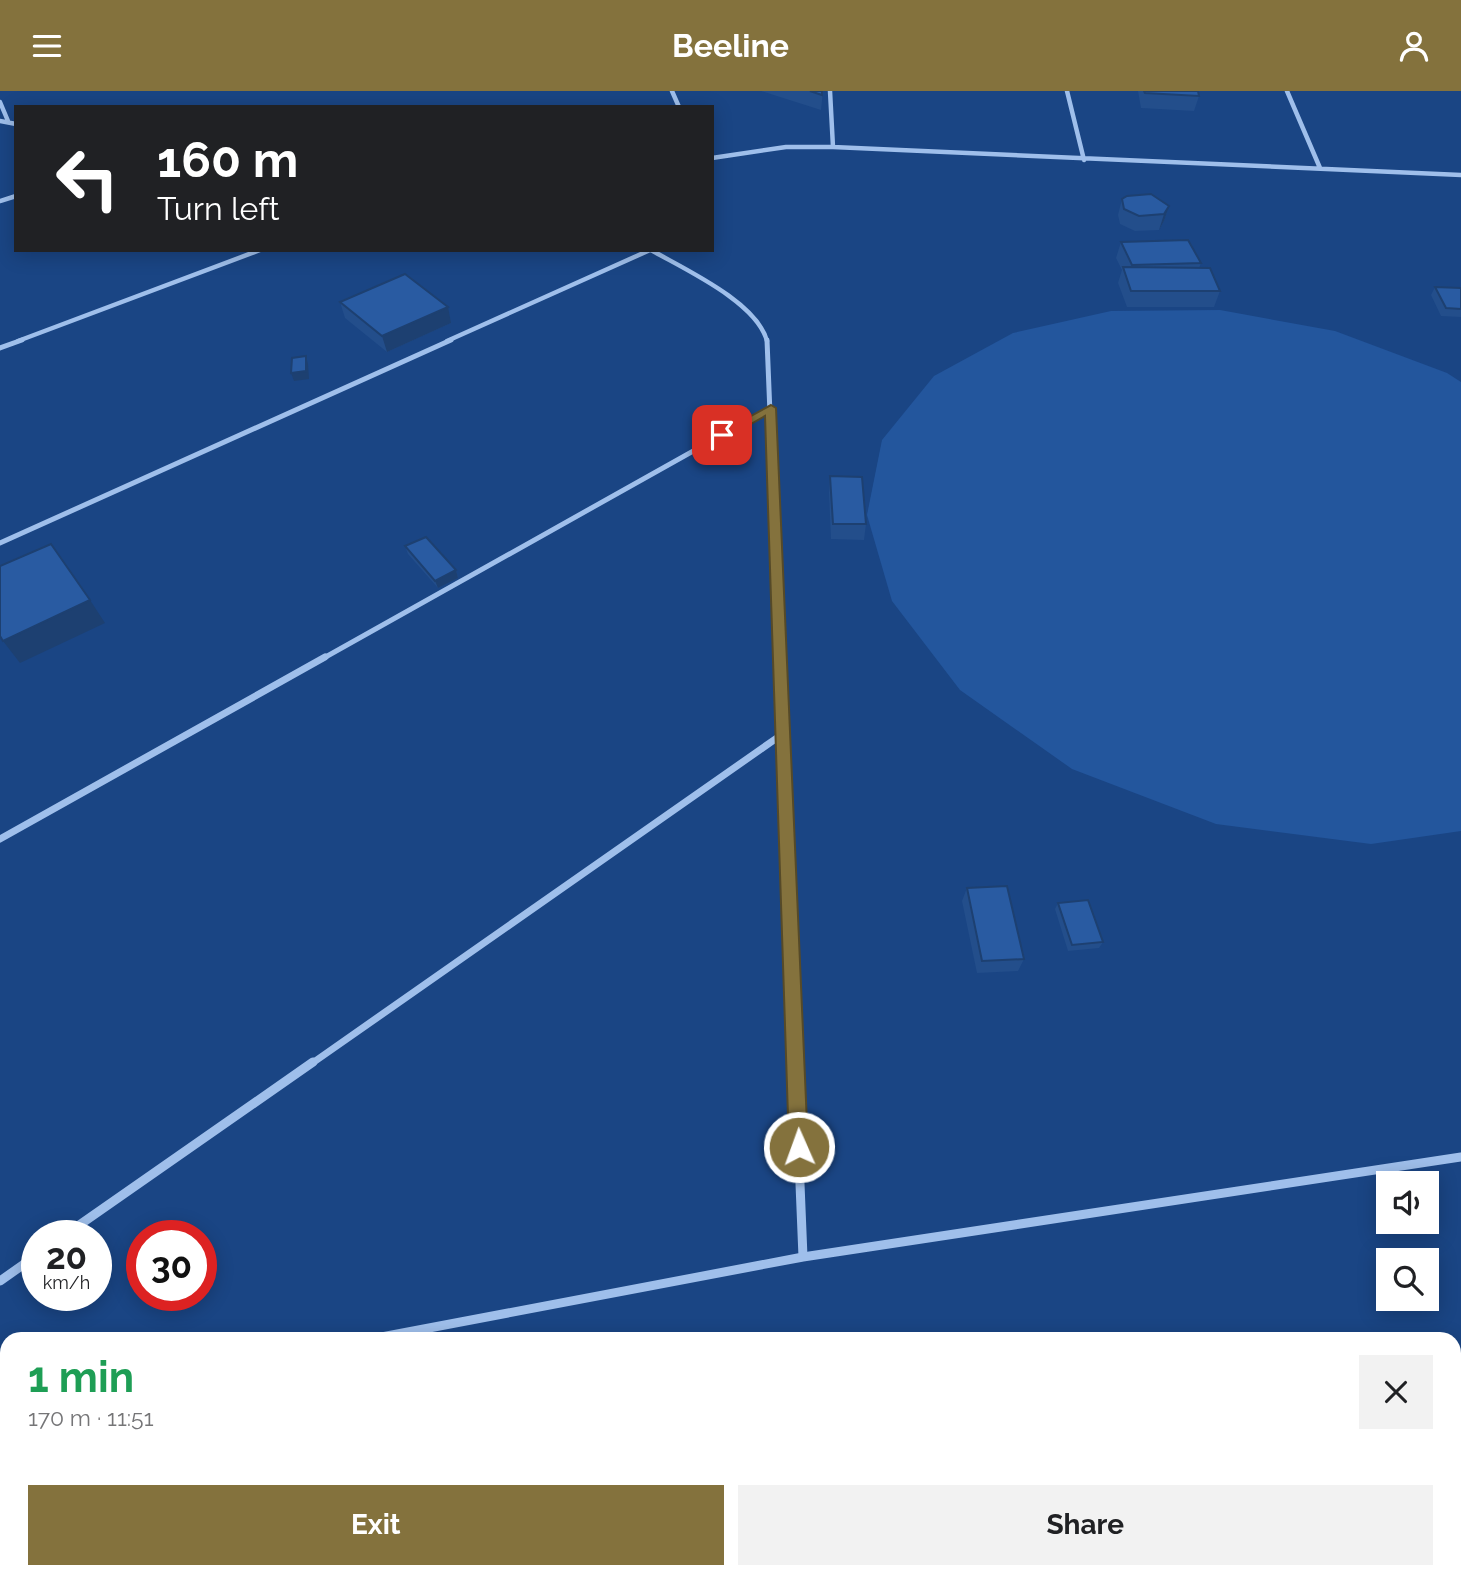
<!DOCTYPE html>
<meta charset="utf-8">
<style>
:root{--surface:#fff;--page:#f2f2f2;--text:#202124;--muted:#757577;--accent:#84723d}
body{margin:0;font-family:Raleway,sans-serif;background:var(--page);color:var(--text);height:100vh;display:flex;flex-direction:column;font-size:26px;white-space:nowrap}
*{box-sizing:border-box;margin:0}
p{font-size:23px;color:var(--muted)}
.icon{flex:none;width:38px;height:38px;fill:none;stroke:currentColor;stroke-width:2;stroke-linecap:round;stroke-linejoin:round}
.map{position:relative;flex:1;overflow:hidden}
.details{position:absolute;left:0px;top:1241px;width:1461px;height:247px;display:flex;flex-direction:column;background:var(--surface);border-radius:21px 21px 0 0;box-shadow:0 4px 18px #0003}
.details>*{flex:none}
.banner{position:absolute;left:14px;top:14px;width:700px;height:147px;border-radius:0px;box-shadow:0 4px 18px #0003;background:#202124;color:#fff;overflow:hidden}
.fabs{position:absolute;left:1376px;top:1080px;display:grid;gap:14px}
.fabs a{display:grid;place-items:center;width:63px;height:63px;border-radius:0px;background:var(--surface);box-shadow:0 4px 18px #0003;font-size:35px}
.speed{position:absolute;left:21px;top:1129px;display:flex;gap:14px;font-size:35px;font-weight:700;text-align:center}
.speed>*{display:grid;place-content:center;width:91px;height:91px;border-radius:50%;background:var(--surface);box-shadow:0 4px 18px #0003;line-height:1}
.speed small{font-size:18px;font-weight:400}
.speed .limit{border:10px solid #d22;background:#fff;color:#111}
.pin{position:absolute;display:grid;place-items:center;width:60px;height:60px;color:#fff;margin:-30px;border-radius:14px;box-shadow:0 4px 10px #0006}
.me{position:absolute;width:77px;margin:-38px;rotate:358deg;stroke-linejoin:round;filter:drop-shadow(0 0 5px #0008)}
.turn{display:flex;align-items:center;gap:24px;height:147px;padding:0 28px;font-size:32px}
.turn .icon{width:91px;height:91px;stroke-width:2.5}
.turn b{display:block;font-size:49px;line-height:60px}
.round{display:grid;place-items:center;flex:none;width:74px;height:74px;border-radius:0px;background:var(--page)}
.headline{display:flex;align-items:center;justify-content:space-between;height:119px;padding:0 28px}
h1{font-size:42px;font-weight:700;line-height:52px;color:#1e9e55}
.primary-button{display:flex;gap:14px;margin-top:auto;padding:14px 28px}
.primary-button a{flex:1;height:80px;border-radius:0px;background:var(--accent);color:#fff;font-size:28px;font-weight:700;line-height:80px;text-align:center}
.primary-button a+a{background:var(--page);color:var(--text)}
header{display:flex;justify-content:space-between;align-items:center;height:91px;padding:0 28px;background:var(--accent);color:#fff;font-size:32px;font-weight:700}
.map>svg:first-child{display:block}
.green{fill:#23569d}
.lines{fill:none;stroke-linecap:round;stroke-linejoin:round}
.minor-far3{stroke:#9fbfeb;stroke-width:4.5}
.minor-far2{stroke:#9fbfeb;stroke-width:5}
.minor-far1{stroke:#9fbfeb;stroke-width:7}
.minor{stroke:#9fbfeb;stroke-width:9}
.wall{fill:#234e8b}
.shaded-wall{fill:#1d4071}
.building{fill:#295ba2;stroke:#1d4071;stroke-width:2}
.route{fill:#84723d;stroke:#564a28;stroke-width:2}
</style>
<header><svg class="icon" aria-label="menu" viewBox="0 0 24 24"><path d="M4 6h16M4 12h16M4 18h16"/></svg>Beeline<svg class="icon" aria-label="person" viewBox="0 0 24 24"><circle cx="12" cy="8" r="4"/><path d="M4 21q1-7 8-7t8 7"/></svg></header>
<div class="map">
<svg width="1461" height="1487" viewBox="0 0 1461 1487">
<rect width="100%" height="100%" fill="#1a4584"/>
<path class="green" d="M 1220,219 L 1335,240 L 1447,282 L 1461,291 L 1461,740 L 1371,753 L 1216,733 L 1072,678 L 960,599 L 892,510 L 867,424 L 882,349 L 934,285 L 1013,242 L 1111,220 Z"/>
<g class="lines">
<path class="minor-far3" d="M 672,0 L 679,16
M 830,0 L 833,56
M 1067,0 L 1084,69
M 1287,0 L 1320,77
M 0,11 L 8,30
M 0,30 L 16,33
M 712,67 L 786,56 L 833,56 L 1461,84
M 0,110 L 16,105
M 651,159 C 684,178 757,211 767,250
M 18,250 L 260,159
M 447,250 L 650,159"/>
<path class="minor-far2" d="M 767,249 L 780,568
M 0,257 L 22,249
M 0,452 L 451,249
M 322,568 L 770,317"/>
<path class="minor-far1" d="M 780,566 L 795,973
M 0,748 L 325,566
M 311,973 L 784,642"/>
<path class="minor" d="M 795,971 L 803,1166
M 65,1144 L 313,971
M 0,1190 L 37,1164
M 371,1248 L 803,1166 L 1461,1066
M 0,1318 L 7,1317
M 1454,1321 L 1461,1319
M 947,1480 L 950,1487
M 703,1487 L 733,1480"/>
</g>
<path class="wall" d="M 761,0 L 823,0 L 821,19 Z
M 1138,0 L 1198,0 L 1199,5 L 1194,20 L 1141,17 Z
M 1122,108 L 1169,115 L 1164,130 L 1159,139 L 1135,140 L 1120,133 L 1118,124 Z
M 1121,151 L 1201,172 L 1199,177 L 1220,200 L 1214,216 L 1127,216 L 1118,192 L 1122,179 L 1116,167 Z
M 1435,196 L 1461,197 L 1461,226 L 1441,225 L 1431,204 Z
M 340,211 L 451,232 L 387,261 L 345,227 Z
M 830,385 L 866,433 L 864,449 L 831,448 L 829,401 Z
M 405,455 L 456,479 L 458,487 L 438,497 L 408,463 Z
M 967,797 L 1024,868 L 1018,880 L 977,882 L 962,810 Z
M 1058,812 L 1103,851 L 1099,857 L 1068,860 L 1055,818 Z"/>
<path class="shaded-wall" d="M 1169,115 L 1164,130 L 1159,139 L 1164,123 Z
M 448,216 L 451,232 L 387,261 L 382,245 Z
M 306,265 L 308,273 L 309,288 L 294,290 L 291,282 Z
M 456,479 L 458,487 L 438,497 L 435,490 Z
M 90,509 L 105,532 L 20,572 L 3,550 Z"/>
<path class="building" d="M 810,0 L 822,0 L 822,4 Z
M 1144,0 L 1198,0 L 1199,5 L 1145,2 Z
M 1151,103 L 1169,115 L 1164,123 L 1139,125 L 1124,118 L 1122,108 L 1127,105 Z
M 1188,149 L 1201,172 L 1132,174 L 1121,151 Z
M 1123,176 L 1210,177 L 1220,200 L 1131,200 Z
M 405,183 L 448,216 L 382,245 L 340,211 Z
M 1435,196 L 1461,197 L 1461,218 L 1446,217 Z
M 306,265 L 306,280 L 291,282 L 292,267 Z
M 830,385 L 862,386 L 866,433 L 833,433 Z
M 426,446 L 456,479 L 435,490 L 405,455 Z
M 51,453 L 90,509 L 3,550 L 0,545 L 0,475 Z
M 1007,795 L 1024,868 L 982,870 L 967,797 Z
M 1088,809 L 1103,851 L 1072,854 L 1058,812 Z"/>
<path class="route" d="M 771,314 L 776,317 L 808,1056 L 806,1063 L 799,1065 L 792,1063 L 789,1056 L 765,325 L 726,347 L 716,344 Z"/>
</svg>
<div class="fabs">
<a><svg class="icon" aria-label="sound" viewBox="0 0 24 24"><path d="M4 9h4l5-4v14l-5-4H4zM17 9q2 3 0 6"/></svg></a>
<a><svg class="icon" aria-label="search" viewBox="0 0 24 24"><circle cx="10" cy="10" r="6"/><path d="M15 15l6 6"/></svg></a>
</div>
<div class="speed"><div>20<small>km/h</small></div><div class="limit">30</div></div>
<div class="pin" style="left:722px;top:344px;background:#d93025"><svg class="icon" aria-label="arrive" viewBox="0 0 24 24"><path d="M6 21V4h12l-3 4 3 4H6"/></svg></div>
<svg class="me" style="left:799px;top:1056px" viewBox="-20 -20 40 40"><circle r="17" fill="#84723d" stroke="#fff" stroke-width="3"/><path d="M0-11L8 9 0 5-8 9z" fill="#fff"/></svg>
<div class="banner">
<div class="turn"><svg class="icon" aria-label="left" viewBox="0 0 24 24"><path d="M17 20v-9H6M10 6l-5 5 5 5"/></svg><div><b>160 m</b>Turn left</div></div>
</div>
<section class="details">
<div class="headline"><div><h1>1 min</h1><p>170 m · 11:51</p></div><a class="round"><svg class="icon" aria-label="close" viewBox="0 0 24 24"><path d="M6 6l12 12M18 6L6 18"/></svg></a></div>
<div class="primary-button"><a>Exit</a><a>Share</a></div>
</section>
</div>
